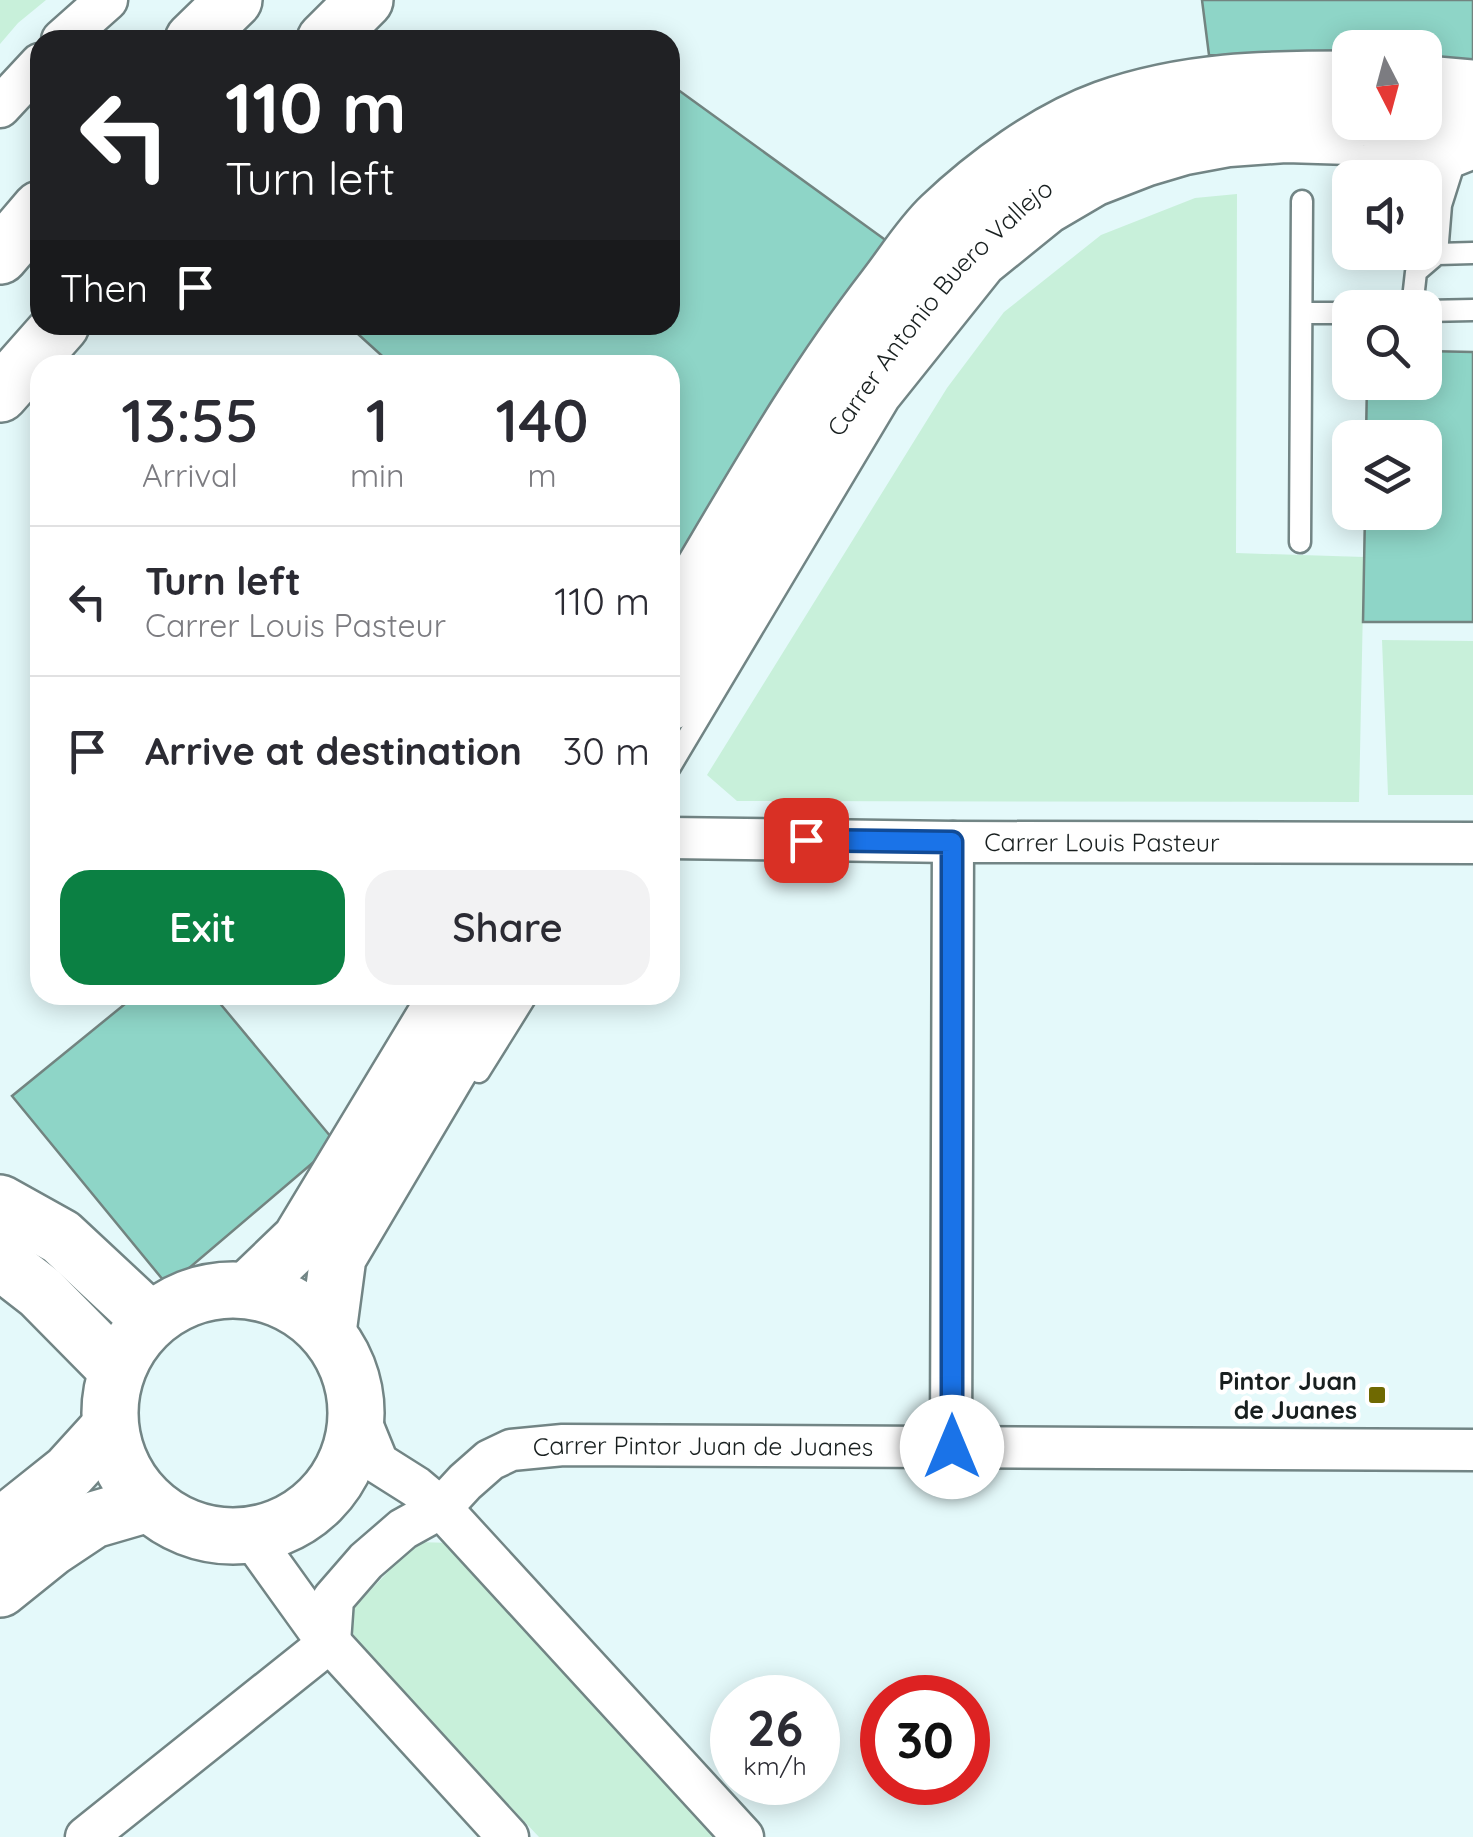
<!DOCTYPE html>
<style>
:root{--surface:#fff;--page:#f2f2f3;--text:#2b2b33;--muted:#7c7c81;--line:#e1e1e2;--accent:#0b8043}
body{margin:0;font-family:Quicksand,sans-serif;background:var(--page);color:var(--text);height:100vh;display:flex;flex-direction:column;font-size:38px;white-space:nowrap}
*{box-sizing:border-box;margin:0}
p{font-size:32px;color:var(--muted)}
.icon{flex:none;width:55px;height:55px;fill:none;stroke:currentColor;stroke-width:2;stroke-linecap:round;stroke-linejoin:round}
.map{position:relative;flex:1;overflow:hidden}
.panel{position:absolute;left:30px;top:355px;width:650px;height:650px;display:flex;flex-direction:column;background:var(--surface);border-radius:30px;box-shadow:0 5px 25px #0003}
.panel>*{flex:none}
.hud{position:absolute;left:30px;top:30px;width:650px;height:305px;border-radius:30px;box-shadow:0 5px 25px #0003;background:#202124;color:#fff;overflow:hidden}
.needle{width:65px;rotate:174deg}
.tools{position:absolute;left:1332px;top:30px;display:grid;gap:20px}
.tools a{display:grid;place-items:center;width:110px;height:110px;border-radius:20px;background:var(--surface);box-shadow:0 5px 25px #0003;font-size:50px}
.speed{position:absolute;left:710px;top:1675px;display:flex;gap:20px;font-size:50px;font-weight:700;text-align:center}
.speed>*{display:grid;place-content:center;width:130px;height:130px;border-radius:50%;background:var(--surface);box-shadow:0 5px 25px #0003;line-height:1}
.speed small{font-size:25px;font-weight:400}
.speed .limit{border:15px solid #d22;background:#fff;color:#111}
.pin{position:absolute;display:grid;place-items:center;width:85px;height:85px;color:#fff;margin:-42px;border-radius:20px;box-shadow:0 5px 15px #0006}
.me{position:absolute;width:110px;margin:-55px;rotate:0deg;stroke-linejoin:round;filter:drop-shadow(0 0 8px #0008)}
.turn{display:flex;align-items:center;gap:35px;height:210px;padding:0 30px;font-size:45px}
.turn .icon{width:130px;height:130px;stroke-width:2.5}
.turn b{display:block;font-size:70px;line-height:85px}
.then{display:flex;align-items:center;height:95px;padding:0 30px;background:#0003;gap:20px;font-size:38px}
.eta{display:flex;justify-content:space-evenly;align-items:center;height:170px;text-align:center}
.eta b{font-size:60px;font-weight:600;line-height:70px}
.action{display:flex;gap:20px;margin-top:auto;padding:20px 30px}
.action a{flex:1;height:115px;border-radius:30px;background:var(--accent);color:#fff;font-size:40px;font-weight:600;line-height:115px;text-align:center}
.action a+a{background:var(--page);color:var(--text)}
ul{padding:0;list-style:none}
li{display:flex;align-items:center;gap:30px;height:150px;padding:0 30px;border-top:2px solid var(--line)}
li div{flex:1}
li b{display:block;font-size:38px}
li em{font-style:normal}
.map>svg:first-child{display:block}
.green{fill:#c8f0da}
.building{fill:#8ed5c7;stroke:#728480;stroke-width:2.5}
.lines{fill:none;stroke-linecap:round;stroke-linejoin:round}
.lane-casing{stroke:#728585;stroke-width:25}
.street-casing{stroke:#728585;stroke-width:45}
.primary-casing{stroke:#728585;stroke-width:60}
.highway-casing{stroke:#728585;stroke-width:60}
.lane{stroke:#fff;stroke-width:20}
.street{stroke:#fff;stroke-width:40}
.primary{stroke:#fff;stroke-width:55}
.highway{stroke:#fff;stroke-width:55}
.route-casing{stroke:#114b97;stroke-width:25}
.route{stroke:#1a73e8;stroke-width:18}
.poi-dot{fill:#6f6901;stroke:#fff;stroke-width:4}
.labels{text-anchor:middle;stroke-width:9;stroke-linejoin:round;paint-order:stroke}
.street-label{font-size:25px;fill:#181f1f;stroke:#fff}
.poi-label{font-size:25px;font-weight:bold;fill:#181f1f;stroke:#fff;text-anchor:end}
</style>
<div class="map">
<svg width="1473" height="1837" viewBox="0 0 1473 1837">
<rect width="100%" height="100%" fill="#e4f9fa"/>
<path class="green" d="M 0,0 L 46,0 L 18,23 L 0,44 Z
M 1237,194 L 1236,553 L 1364,557 L 1359,802 L 737,801 L 707,775 L 947,388 L 1004,312 L 1101,235 L 1195,198 Z
M 1382,640 L 1473,641 L 1473,795 L 1388,795 Z
M 416,1542 L 453,1543 L 721,1837 L 539,1837 L 354,1642 L 351,1611 Z"/>
<path class="building" d="M 1202,0 L 1473,0 L 1473,65 L 1425,63 L 1425,48 L 1350,48 L 1350,60 L 1209,55 Z
M 670,84 L 891,244 L 670,573 L 670,365 L 392,365 L 348,325 L 670,325 Z
M 1425,351 L 1473,352 L 1473,622 L 1363,622 L 1365,512 L 1425,512 L 1425,438 L 1366,438 L 1367,382 L 1425,382 Z
M 136,995 L 213,995 L 336,1143 L 168,1286 L 12,1096 Z"/>
<g class="lines">
<g class="lane-casing">
<path id="lane" d="M 1437,254 L 1441,205 L 1453,167
M 1412,308 L 1416,272 L 1437,254 L 1473,253
M 1425,311 L 1473,310
M 1302,313 L 1350,313
M 1300,542 L 1302,201
M 670,767 L 888,402 L 992,272 L 1055,221 L 1101,194 L 1150,175 L 1187,164 L 1230,156 L 1286,152 L 1350,154 L 1453,167 L 1473,159
M 479,1072 L 527,995"/>
</g>
<g class="street-casing">
<g id="street">
<path d="M 62,40 L 107,0"/>
<path d="M 0,107 L 40,64"/>
<path id="s1" d="M 670,838 L 953,842 L 1473,843"/>
<path d="M 358,1414 L 378,1463 L 416,1487 L 441,1508 L 743,1837"/>
<path d="M 951,1447 L 953,842"/>
<path d="M 250,1535 L 316,1627 L 508,1837"/>
<path id="s2" d="M 330,1642 L 333,1599 L 366,1561 L 403,1529 L 441,1508 L 465,1482 L 490,1460 L 511,1450 L 563,1445 L 1473,1450"/>
<path d="M 86,1837 L 330,1642"/>
</g>
</g>
<g class="primary-casing">
<g id="primary">
<path d="M 1425,84 L 1473,88"/>
<path d="M 1378,122 L 1473,134"/>
<path d="M 670,626 C 739,512 803,394 885,288 C 903,265 920,237 941,217 C 985,175 1046,130 1104,109 C 1186,80 1264,79 1350,79"/>
<path id="s3" d="M 670,702 L 840,423 L 896,344 L 955,270 L 1032,197 L 1072,170 L 1125,148 L 1184,129 L 1254,121 L 1350,122"/>
<path d="M 0,1203 L 61,1237 L 150,1320"/>
<path d="M 0,1261 L 40,1292 L 116,1369"/>
<path d="M 249,1289 L 300,1240 L 448,995"/>
<circle cx="233" cy="1413" r="123"/>
<path d="M 328,1332 L 338,1257 L 493,995"/>
<path d="M 0,1527 L 69,1472 L 109,1428"/>
<path d="M 0,1589 L 51,1548 L 93,1520 L 148,1504"/>
</g>
</g>
<g class="highway-casing">
<path id="highway" d="M 193,40 L 234,0
M 325,40 L 365,0
M 0,256 L 40,209
M 0,394 L 61,325"/>
</g>
<use href="#lane" class="lane"/>
<use href="#street" class="street"/>
<use href="#primary" class="primary"/>
<use href="#highway" class="highway"/>
</g>
<g class="lines">
<g class="route-casing">
<path id="route" d="M 806,840 L 952,842 L 952,1447"/>
</g>
<use href="#route" class="route"/>
</g>
<rect class="poi-dot" x="1367" y="1385" width="20" height="20" rx="5"/>
<g class="labels">
<g class="street-label">
<text dy="9" stroke="none"><textPath href="#s3" startOffset="480">Carrer Antonio Buero Vallejo</textPath></text>
<text dy="9" stroke="none"><textPath href="#s1" startOffset="432">Carrer Louis Pasteur</textPath></text>
<text dy="9" stroke="none"><textPath href="#s2" startOffset="470">Carrer Pintor Juan de Juanes</textPath></text>
</g>
<g class="poi-label">
<text x="1357" y="1390">Pintor Juan<tspan x="1357" dy="29">de Juanes</tspan></text>
</g>
</g>
</svg>
<div class="tools">
<a><svg class="needle" viewBox="-14 -14 28 28"><path d="M0-13l5 13h-10z" fill="#e53935"/><path d="M0 13l5-13h-10z" fill="#7c7c81"/></svg></a>
<a><svg class="icon" aria-label="sound" viewBox="0 0 24 24"><path d="M4 9h4l5-4v14l-5-4H4zM17 9q2 3 0 6"/></svg></a>
<a><svg class="icon" aria-label="search" viewBox="0 0 24 24"><circle cx="10" cy="10" r="6"/><path d="M15 15l6 6"/></svg></a>
<a><svg class="icon" aria-label="layers" viewBox="0 0 24 24"><path d="M12 4l9 5-9 5-9-5zM3 14l9 5 9-5"/></svg></a>
</div>
<div class="speed"><div>26<small>km/h</small></div><div class="limit">30</div></div>
<div class="pin" style="left:806px;top:840px;background:#d93025"><svg class="icon" aria-label="arrive" viewBox="0 0 24 24"><path d="M6 21V4h12l-3 4 3 4H6"/></svg></div>
<svg class="me" style="left:952px;top:1447px" viewBox="-20 -20 40 40"><circle r="19" fill="#fff"/><path d="M0-13L10 11 0 6-10 11z" fill="#1a73e8"/></svg>
<div class="hud">
<div class="turn"><svg class="icon" aria-label="left" viewBox="0 0 24 24"><path d="M17 20v-9H6M10 6l-5 5 5 5"/></svg><div><b>110 m</b>Turn left</div></div>
<div class="then">Then<svg class="icon" aria-label="arrive" viewBox="0 0 24 24"><path d="M6 21V4h12l-3 4 3 4H6"/></svg></div>
</div>
<section class="panel">
<div class="eta">
<div><b>13:55</b><p>Arrival</p></div>
<div><b>1</b><p>min</p></div>
<div><b>140</b><p>m</p></div>
</div>
<ul>
<li><svg class="icon" aria-label="left" viewBox="0 0 24 24"><path d="M17 20v-9H6M10 6l-5 5 5 5"/></svg><div><b>Turn left</b><p>Carrer Louis Pasteur</p></div><em>110 m</em></li>
<li><svg class="icon" aria-label="arrive" viewBox="0 0 24 24"><path d="M6 21V4h12l-3 4 3 4H6"/></svg><div><b>Arrive at destination</b></div><em>30 m</em></li>
</ul>
<div class="action"><a>Exit</a><a>Share</a></div>
</section>
</div>
